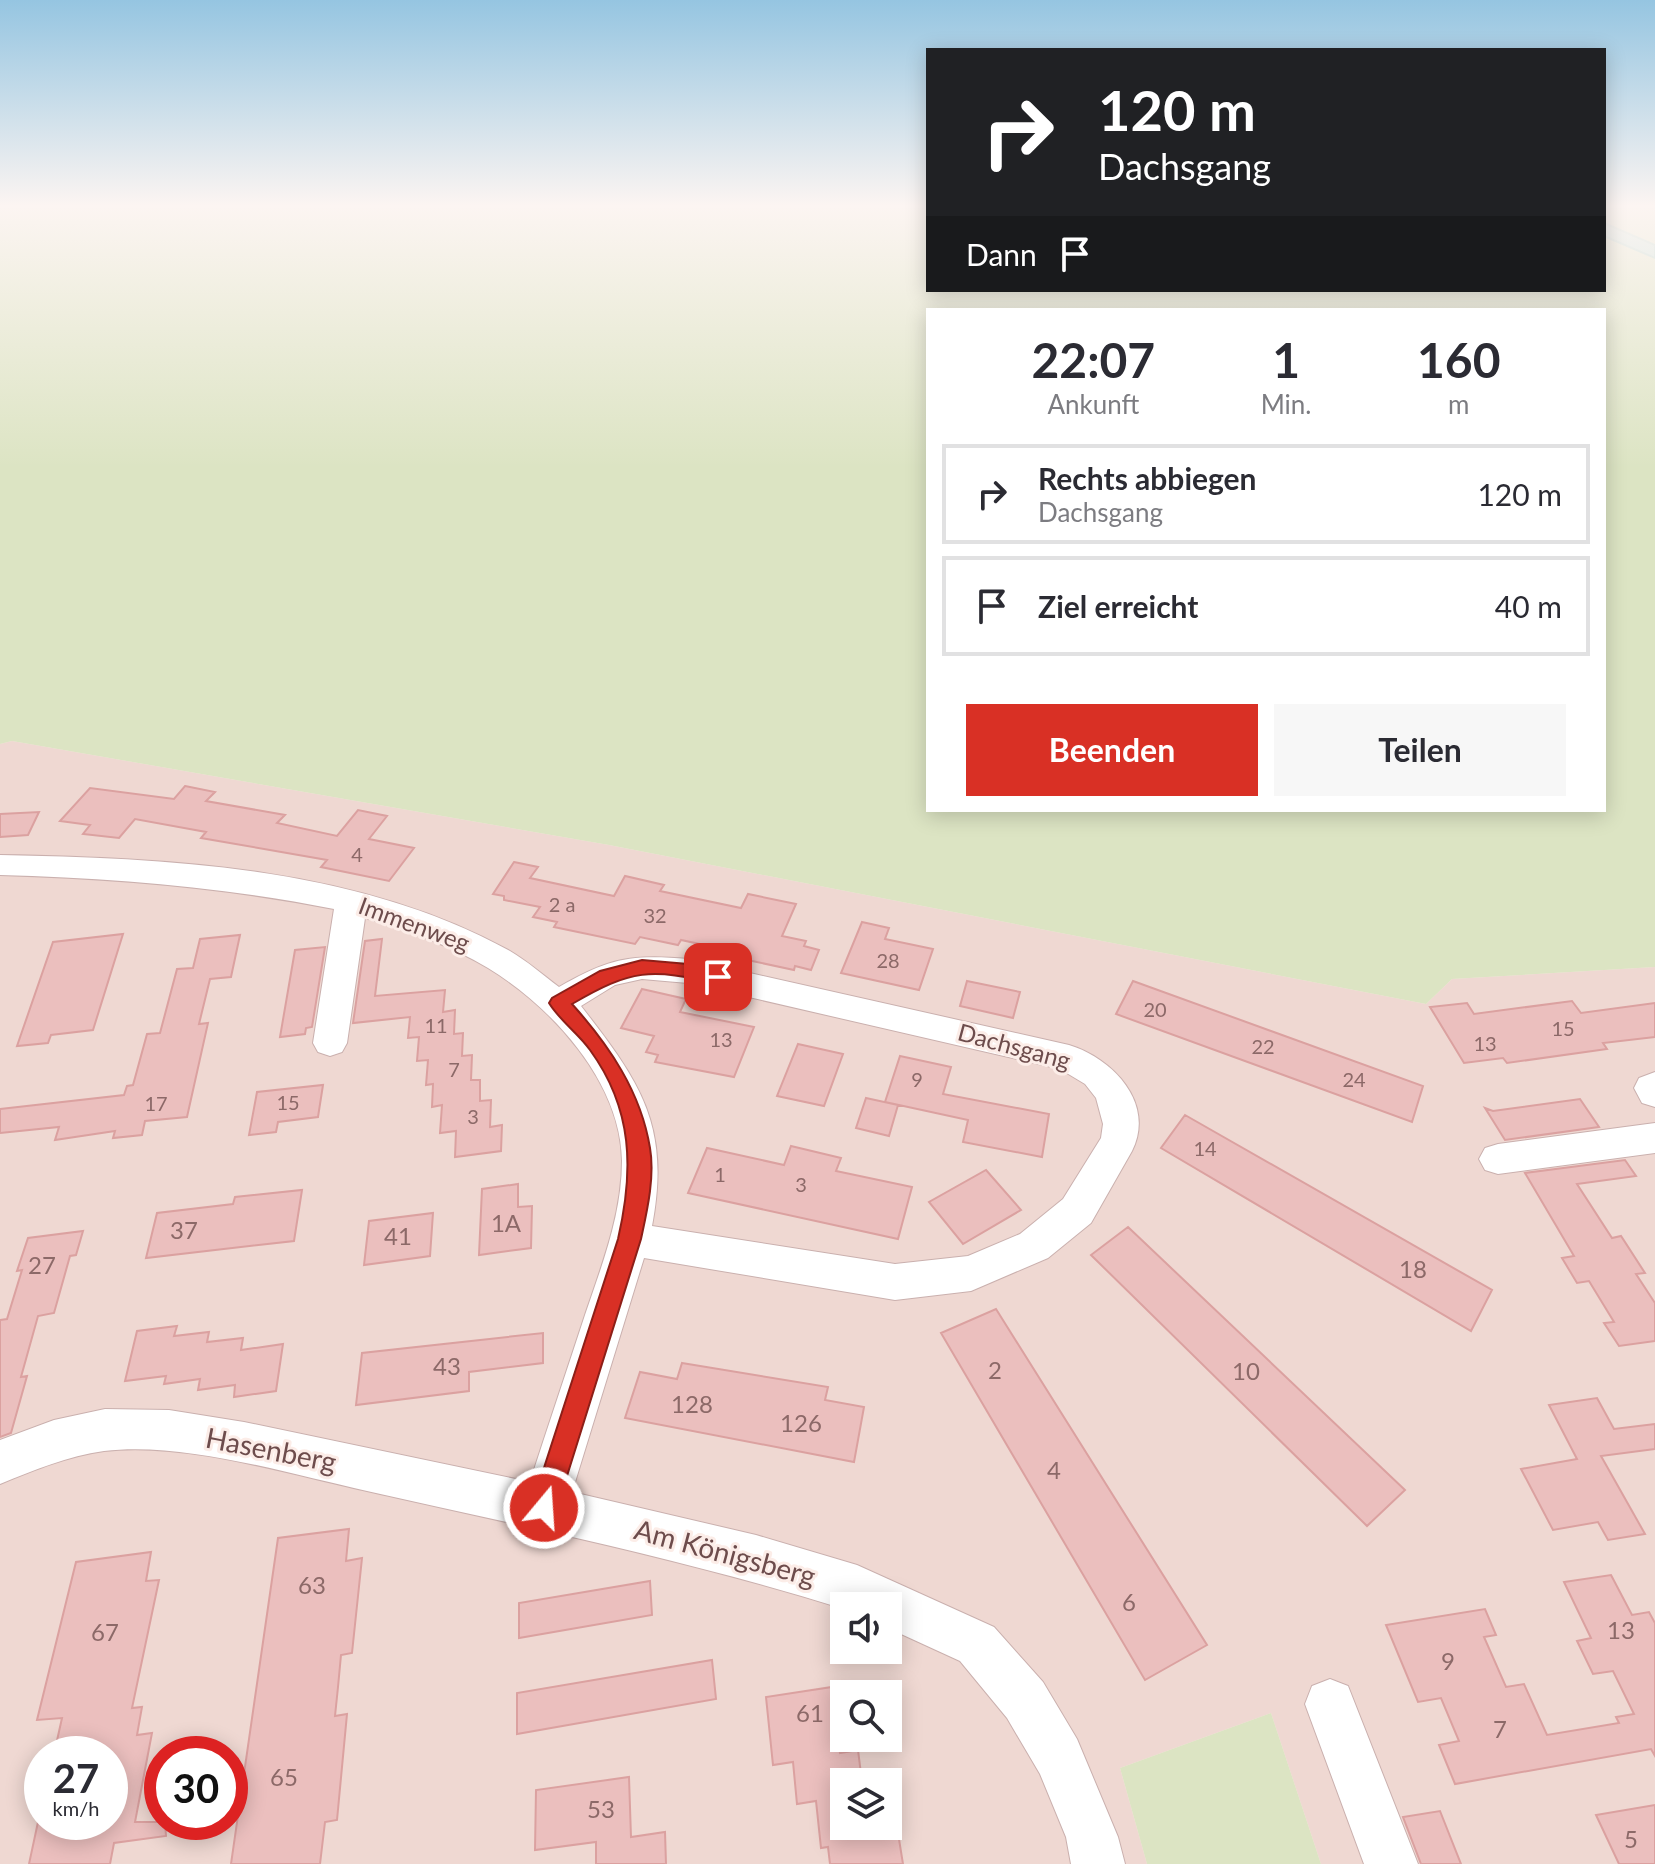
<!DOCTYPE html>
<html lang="de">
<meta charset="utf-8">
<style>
:root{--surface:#fff;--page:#f7f7f7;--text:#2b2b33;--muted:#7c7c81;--line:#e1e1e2;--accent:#d93025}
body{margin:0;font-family:Lato,sans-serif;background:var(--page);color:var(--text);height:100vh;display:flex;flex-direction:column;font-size:30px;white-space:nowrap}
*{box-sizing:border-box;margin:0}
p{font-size:26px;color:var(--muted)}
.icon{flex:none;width:44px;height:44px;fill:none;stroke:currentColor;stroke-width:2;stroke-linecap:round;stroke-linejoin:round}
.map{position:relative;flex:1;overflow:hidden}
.side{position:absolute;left:926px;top:308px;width:680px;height:504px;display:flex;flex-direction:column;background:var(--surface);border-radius:0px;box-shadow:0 4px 20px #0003}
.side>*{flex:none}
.guide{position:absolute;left:926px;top:48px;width:680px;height:244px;border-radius:0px;box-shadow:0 4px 20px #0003;background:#202124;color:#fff;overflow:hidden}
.buttons{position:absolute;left:830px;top:1592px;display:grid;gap:16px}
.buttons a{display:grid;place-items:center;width:72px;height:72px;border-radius:0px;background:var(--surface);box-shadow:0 4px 20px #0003;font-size:40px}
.speed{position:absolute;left:24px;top:1736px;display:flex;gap:16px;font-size:40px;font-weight:700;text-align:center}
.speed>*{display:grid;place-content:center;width:104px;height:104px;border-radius:50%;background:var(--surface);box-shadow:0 4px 20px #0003;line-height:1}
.speed small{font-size:20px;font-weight:400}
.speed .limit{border:12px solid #d22;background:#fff;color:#111}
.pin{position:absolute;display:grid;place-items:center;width:68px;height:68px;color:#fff;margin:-34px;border-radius:16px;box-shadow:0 4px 12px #0006}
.me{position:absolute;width:88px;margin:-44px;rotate:18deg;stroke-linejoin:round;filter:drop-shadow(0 0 6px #0008)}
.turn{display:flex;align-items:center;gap:28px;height:168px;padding:0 40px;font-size:36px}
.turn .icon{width:104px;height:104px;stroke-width:2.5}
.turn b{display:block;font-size:56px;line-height:68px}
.then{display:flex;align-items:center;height:76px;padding:0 40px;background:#0003;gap:16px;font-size:30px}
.eta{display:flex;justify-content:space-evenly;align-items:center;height:136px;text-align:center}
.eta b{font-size:48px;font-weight:700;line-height:56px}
.cta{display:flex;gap:16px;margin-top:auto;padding:16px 40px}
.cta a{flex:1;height:92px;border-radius:0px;background:var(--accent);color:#fff;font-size:32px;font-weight:700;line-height:92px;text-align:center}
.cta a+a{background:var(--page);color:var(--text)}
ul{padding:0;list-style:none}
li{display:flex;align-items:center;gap:24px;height:100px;margin:0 16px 12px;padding:0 24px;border:4px solid var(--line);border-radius:0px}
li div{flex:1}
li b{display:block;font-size:30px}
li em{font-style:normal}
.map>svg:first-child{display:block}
.residential{fill:#efd8d2;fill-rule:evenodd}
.green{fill:#dce4c3;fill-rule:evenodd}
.water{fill:#badfd7;stroke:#a2d0c6;stroke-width:2}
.building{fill:#ebbfbe;stroke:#dba1a0;stroke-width:2}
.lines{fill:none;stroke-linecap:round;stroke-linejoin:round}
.minor-casing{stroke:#cab0ae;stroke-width:2}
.minor{fill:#fff;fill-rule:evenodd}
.route{fill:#d93025;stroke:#8d1f18;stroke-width:2}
.labels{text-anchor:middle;stroke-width:6;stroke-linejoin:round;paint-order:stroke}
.number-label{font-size:20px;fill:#8c6968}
.street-label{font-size:24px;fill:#6d4c4c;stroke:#fcede8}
.near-number-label{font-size:24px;fill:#8c6968}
.near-street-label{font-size:28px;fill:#6d4c4c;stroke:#fcede8}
</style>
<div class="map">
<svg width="1655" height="1864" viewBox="0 0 1655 1864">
<rect width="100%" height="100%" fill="#f9e8e3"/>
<path class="residential" d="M 12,741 L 609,845 L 1426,1004 L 1452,979 L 1655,967 L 1655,1864 L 1321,1864 L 1271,1713 L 1120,1768 L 1147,1864 L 0,1864 L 0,744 ZM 844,1606 L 888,1606 L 888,1650 L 844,1650 ZM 844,1694 L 888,1694 L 888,1738 L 844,1738 ZM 42,1754 L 110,1754 L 110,1822 L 42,1822 ZM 162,1754 L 230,1754 L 230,1822 L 162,1822 ZM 844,1782 L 888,1782 L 888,1826 L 844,1826 Z"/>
<path class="green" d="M 0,207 L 928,207 L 928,290 L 1604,290 L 1604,207 L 1655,207 L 1655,967 L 1452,979 L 1426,1004 L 609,845 L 12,741 L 0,744 ZM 928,310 L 1604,310 L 1604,810 L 928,810 Z
M 1271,1713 L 1321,1864 L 1147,1864 L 1120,1768 Z"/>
<path class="water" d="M 1604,223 L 1655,245 L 1655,258 L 1604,236 Z"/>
<path class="building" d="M 185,786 L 215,792 L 206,801 L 285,815 L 277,823 L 337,836 L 358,810 L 387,816 L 369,839 L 414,848 L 389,881 L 321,867 L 327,860 L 201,838 L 206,832 L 135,819 L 119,838 L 83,834 L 90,825 L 60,821 L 90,788 L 174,799 Z
M 39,812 L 28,835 L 0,837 L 0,814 Z
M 514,862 L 538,867 L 530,878 L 614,896 L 625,876 L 664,885 L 660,891 L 741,908 L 748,894 L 796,904 L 782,936 L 806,941 L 804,946 L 819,950 L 811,970 L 795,966 L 794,970 L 738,958 L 741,953 L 681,940 L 678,945 L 640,937 L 635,944 L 554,927 L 557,922 L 533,917 L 540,907 L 504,900 L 504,896 L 493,894 Z
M 862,922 L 889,928 L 885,939 L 933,949 L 919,990 L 841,973 Z
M 123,934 L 93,1030 L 51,1035 L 48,1043 L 17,1046 L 53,942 Z
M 240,935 L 231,977 L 210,979 L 199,1024 L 208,1023 L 187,1117 L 145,1121 L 142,1135 L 113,1138 L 115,1131 L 55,1140 L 59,1127 L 0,1133 L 0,1109 L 124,1095 L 127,1086 L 133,1085 L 147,1034 L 160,1033 L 177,969 L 193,968 L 200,939 Z
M 382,939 L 375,996 L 445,990 L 443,1012 L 455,1010 L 454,1034 L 463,1033 L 462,1056 L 472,1055 L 471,1080 L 480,1080 L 480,1101 L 491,1100 L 490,1127 L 502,1125 L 501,1151 L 455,1157 L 456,1131 L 440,1133 L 442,1105 L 432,1107 L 433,1084 L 426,1085 L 428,1060 L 417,1061 L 419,1037 L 408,1038 L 410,1017 L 353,1023 L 365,941 Z
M 325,947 L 312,1027 L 306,1028 L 305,1034 L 280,1037 L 295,950 Z
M 967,981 L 1020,992 L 1013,1018 L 960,1006 Z
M 1133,981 L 1423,1086 L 1412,1122 L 1116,1014 Z
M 642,989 L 686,999 L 680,1012 L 754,1027 L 734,1077 L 655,1062 L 658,1055 L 646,1052 L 654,1036 L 621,1028 Z
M 1572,1001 L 1581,1013 L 1655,1003 L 1655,1037 L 1603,1043 L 1607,1049 L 1507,1063 L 1503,1058 L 1464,1063 L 1430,1007 L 1467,1003 L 1474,1014 Z
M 798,1044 L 843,1054 L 824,1106 L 777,1096 Z
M 900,1056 L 951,1067 L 943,1094 L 1049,1114 L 1042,1157 L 963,1142 L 968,1120 L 885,1102 Z
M 323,1085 L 318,1117 L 278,1122 L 276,1132 L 249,1135 L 257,1092 Z
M 866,1098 L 898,1105 L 889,1136 L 856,1128 Z
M 1580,1099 L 1599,1127 L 1505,1140 L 1485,1108 L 1493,1111 Z
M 1185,1115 L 1492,1290 L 1471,1331 L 1161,1148 Z
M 791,1146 L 841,1158 L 836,1171 L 912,1187 L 898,1239 L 688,1193 L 707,1148 L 784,1165 Z
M 1625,1160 L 1636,1176 L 1577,1184 L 1612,1238 L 1621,1236 L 1645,1273 L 1636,1274 L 1655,1303 L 1655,1341 L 1619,1346 L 1604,1323 L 1614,1322 L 1589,1281 L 1577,1283 L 1562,1258 L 1574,1256 L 1525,1173 Z
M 986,1170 L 1021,1210 L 963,1244 L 929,1202 Z
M 518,1184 L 518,1207 L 532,1206 L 531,1248 L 479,1255 L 482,1189 Z
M 302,1190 L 294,1241 L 146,1258 L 157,1213 L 233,1204 L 235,1197 Z
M 433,1213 L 430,1256 L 364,1265 L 369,1221 Z
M 1128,1227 L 1405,1490 L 1367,1526 L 1091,1255 Z
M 83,1231 L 76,1255 L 70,1256 L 54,1313 L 38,1316 L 21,1377 L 27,1376 L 11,1433 L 0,1437 L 0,1320 L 7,1319 L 22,1270 L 17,1271 L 28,1238 Z
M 996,1309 L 1207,1645 L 1145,1680 L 941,1333 Z
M 177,1326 L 174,1336 L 209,1332 L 207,1342 L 243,1338 L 241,1350 L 283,1344 L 276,1391 L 234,1397 L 235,1385 L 198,1390 L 200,1379 L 164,1384 L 166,1376 L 125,1381 L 137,1331 Z
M 543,1333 L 543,1363 L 469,1372 L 469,1391 L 356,1405 L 362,1353 Z
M 682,1363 L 828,1387 L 825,1400 L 864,1407 L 854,1462 L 625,1418 L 640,1372 L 677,1379 Z
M 1597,1398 L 1614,1429 L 1655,1424 L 1655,1449 L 1601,1456 L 1645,1534 L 1608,1540 L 1598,1522 L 1553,1530 L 1521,1469 L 1577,1459 L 1549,1405 Z
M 349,1529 L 346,1561 L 362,1558 L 352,1653 L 341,1655 L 338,1687 L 335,1716 L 347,1714 L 337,1820 L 325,1822 L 320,1864 L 231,1864 L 278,1538 Z
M 151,1552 L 146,1581 L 159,1580 L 132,1708 L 142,1707 L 137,1735 L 152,1733 L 135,1822 L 165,1822 L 166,1836 L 114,1843 L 110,1864 L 29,1864 L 38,1822 L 110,1822 L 110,1754 L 54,1754 L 62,1718 L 37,1720 L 76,1562 Z
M 1611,1575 L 1632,1615 L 1649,1612 L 1655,1623 L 1655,1756 L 1651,1749 L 1455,1784 L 1439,1745 L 1459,1741 L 1441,1698 L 1418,1702 L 1386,1625 L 1485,1609 L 1496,1635 L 1484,1637 L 1506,1687 L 1524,1684 L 1547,1735 L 1619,1723 L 1616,1717 L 1634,1714 L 1613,1671 L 1593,1674 L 1577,1641 L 1591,1638 L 1564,1582 Z
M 650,1581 L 652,1615 L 519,1638 L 519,1603 Z
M 712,1660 L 716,1699 L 517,1734 L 517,1693 Z
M 832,1687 L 840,1753 L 858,1750 L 862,1782 L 844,1782 L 844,1826 L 881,1826 L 882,1836 L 898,1833 L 903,1864 L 830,1864 L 828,1847 L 821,1848 L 816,1801 L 797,1804 L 793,1762 L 773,1765 L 766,1697 Z
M 629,1777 L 631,1837 L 665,1832 L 666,1864 L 596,1864 L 596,1842 L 535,1850 L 536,1790 Z
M 1655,1805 L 1655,1864 L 1619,1864 L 1596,1815 Z
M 1440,1811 L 1461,1864 L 1421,1864 L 1403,1817 Z"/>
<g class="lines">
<g class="minor-casing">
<path id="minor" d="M 0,855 C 169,858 359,867 510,951 C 527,961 543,975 559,987 C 609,958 631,954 688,959 L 1069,1045 C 1112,1058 1156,1103 1132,1151 L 1091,1223 L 1048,1258 L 971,1291 L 895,1300 L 644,1258 L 572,1492 L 756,1535 L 857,1565 L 994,1627 L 1043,1682 L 1077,1739 L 1118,1837 L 1125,1864 L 1071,1864 L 1066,1837 L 1040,1774 L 1007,1718 L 960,1661 L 888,1628 L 888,1606 L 844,1606 L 844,1609 C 688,1560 527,1527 367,1491 C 289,1474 183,1441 104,1451 C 68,1456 34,1470 0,1484 L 0,1440 L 54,1420 L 105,1409 L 169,1410 L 244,1422 L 530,1482 C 548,1426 567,1370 585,1315 C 602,1265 622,1214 622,1161 C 621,1082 552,1007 488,968 C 450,945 407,930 365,918 L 347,1043 L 342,1052 L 330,1056 L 318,1052 L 313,1043 L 334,909 C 223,887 113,878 0,875 ZM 642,979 L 688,983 L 1060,1069 L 1085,1084 L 1096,1098 L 1103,1124 L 1101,1138 L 1063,1199 L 1020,1234 L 968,1256 L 895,1264 L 652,1226 C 671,1125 640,1082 581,1006 L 615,985 Z
M 1655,1072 L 1655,1107 L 1642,1103 L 1634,1088 L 1639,1078 Z
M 1655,1123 L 1655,1153 L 1498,1174 L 1485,1170 L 1479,1159 L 1485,1148 L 1498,1144 Z
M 1330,1679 L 1348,1686 L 1418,1864 L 1364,1864 L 1305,1704 L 1312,1686 Z"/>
</g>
<use href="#minor" class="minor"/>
</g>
<linearGradient id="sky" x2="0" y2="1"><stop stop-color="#95c5e1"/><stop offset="0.44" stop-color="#fcf5f2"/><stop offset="1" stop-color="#fcf5f2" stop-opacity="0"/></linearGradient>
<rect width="1655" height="468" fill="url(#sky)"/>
<path class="route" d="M 642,960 L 688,964 L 724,973 L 727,977 L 718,984 C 650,968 632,969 572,1004 C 609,1045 641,1092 650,1148 C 655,1177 647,1211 641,1239 L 557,1508 L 553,1517 L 544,1521 L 535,1517 L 531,1508 L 618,1239 C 634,1170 633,1109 590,1050 C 578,1033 560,1021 549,1003 L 552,998 L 600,971 Z"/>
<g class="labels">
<g class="number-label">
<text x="357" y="862">4</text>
<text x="562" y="912">2 a</text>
<text x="655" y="923">32</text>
<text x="888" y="968">28</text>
<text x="1155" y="1017">20</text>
<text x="436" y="1033">11</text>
<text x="1563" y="1036">15</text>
<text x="721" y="1047">13</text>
<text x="1485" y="1051">13</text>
<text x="1263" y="1054">22</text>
<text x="454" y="1077">7</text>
<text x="917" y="1087">9</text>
<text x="1354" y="1087">24</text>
<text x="288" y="1110">15</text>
<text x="156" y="1111">17</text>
<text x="473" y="1124">3</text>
<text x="1205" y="1156">14</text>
<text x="720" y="1182">1</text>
<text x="801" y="1192">3</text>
</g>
<g class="street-label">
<text transform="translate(414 925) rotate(20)" y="8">Immenweg</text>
<text transform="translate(1014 1047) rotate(15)" y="8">Dachsgang</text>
</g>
<g class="near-number-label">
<text x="506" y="1232">1A</text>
<text x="184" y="1239">37</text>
<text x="398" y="1245">41</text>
<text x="42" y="1274">27</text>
<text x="1413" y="1278">18</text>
<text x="447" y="1375">43</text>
<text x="995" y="1379">2</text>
<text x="1246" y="1380">10</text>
<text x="692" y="1413">128</text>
<text x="801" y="1432">126</text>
<text x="1054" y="1479">4</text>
<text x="312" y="1594">63</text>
<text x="1129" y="1611">6</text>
<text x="1621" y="1639">13</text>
<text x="105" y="1641">67</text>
<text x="1448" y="1670">9</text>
<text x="810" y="1722">61</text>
<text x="1500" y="1738">7</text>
<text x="284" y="1786">65</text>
<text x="601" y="1818">53</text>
<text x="1631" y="1848">5</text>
</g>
<g class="near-street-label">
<text transform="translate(271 1450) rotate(11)" y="10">Hasenberg</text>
<text transform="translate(725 1553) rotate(15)" y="10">Am Königsberg</text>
</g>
</g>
</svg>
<div class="buttons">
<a><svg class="icon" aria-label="sound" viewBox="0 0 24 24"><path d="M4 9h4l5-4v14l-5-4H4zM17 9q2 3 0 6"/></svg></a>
<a><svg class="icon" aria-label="search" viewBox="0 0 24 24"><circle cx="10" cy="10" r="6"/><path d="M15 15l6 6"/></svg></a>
<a><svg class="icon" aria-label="layers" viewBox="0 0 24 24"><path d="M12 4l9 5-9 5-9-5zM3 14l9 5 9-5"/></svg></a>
</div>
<div class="speed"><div>27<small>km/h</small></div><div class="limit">30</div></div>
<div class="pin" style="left:718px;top:977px;background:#d93025"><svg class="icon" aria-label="arrive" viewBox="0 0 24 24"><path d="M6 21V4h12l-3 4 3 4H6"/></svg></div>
<svg class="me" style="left:544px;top:1508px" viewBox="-20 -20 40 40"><circle r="17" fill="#d93025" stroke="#fff" stroke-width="3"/><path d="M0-11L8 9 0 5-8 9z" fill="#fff"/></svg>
<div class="guide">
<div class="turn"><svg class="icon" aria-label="right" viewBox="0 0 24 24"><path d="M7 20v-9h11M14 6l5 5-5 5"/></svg><div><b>120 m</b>Dachsgang</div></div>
<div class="then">Dann<svg class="icon" aria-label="arrive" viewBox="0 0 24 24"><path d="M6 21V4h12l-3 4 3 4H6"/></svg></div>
</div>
<section class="side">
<div class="eta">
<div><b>22:07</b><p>Ankunft</p></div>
<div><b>1</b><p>Min.</p></div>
<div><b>160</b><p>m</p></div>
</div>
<ul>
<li><svg class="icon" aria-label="right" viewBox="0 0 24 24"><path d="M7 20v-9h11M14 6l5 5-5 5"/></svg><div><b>Rechts abbiegen</b><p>Dachsgang</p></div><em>120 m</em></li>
<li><svg class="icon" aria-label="arrive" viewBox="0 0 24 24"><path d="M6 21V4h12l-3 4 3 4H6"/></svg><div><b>Ziel erreicht</b></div><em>40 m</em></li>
</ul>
<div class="cta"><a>Beenden</a><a>Teilen</a></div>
</section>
</div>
